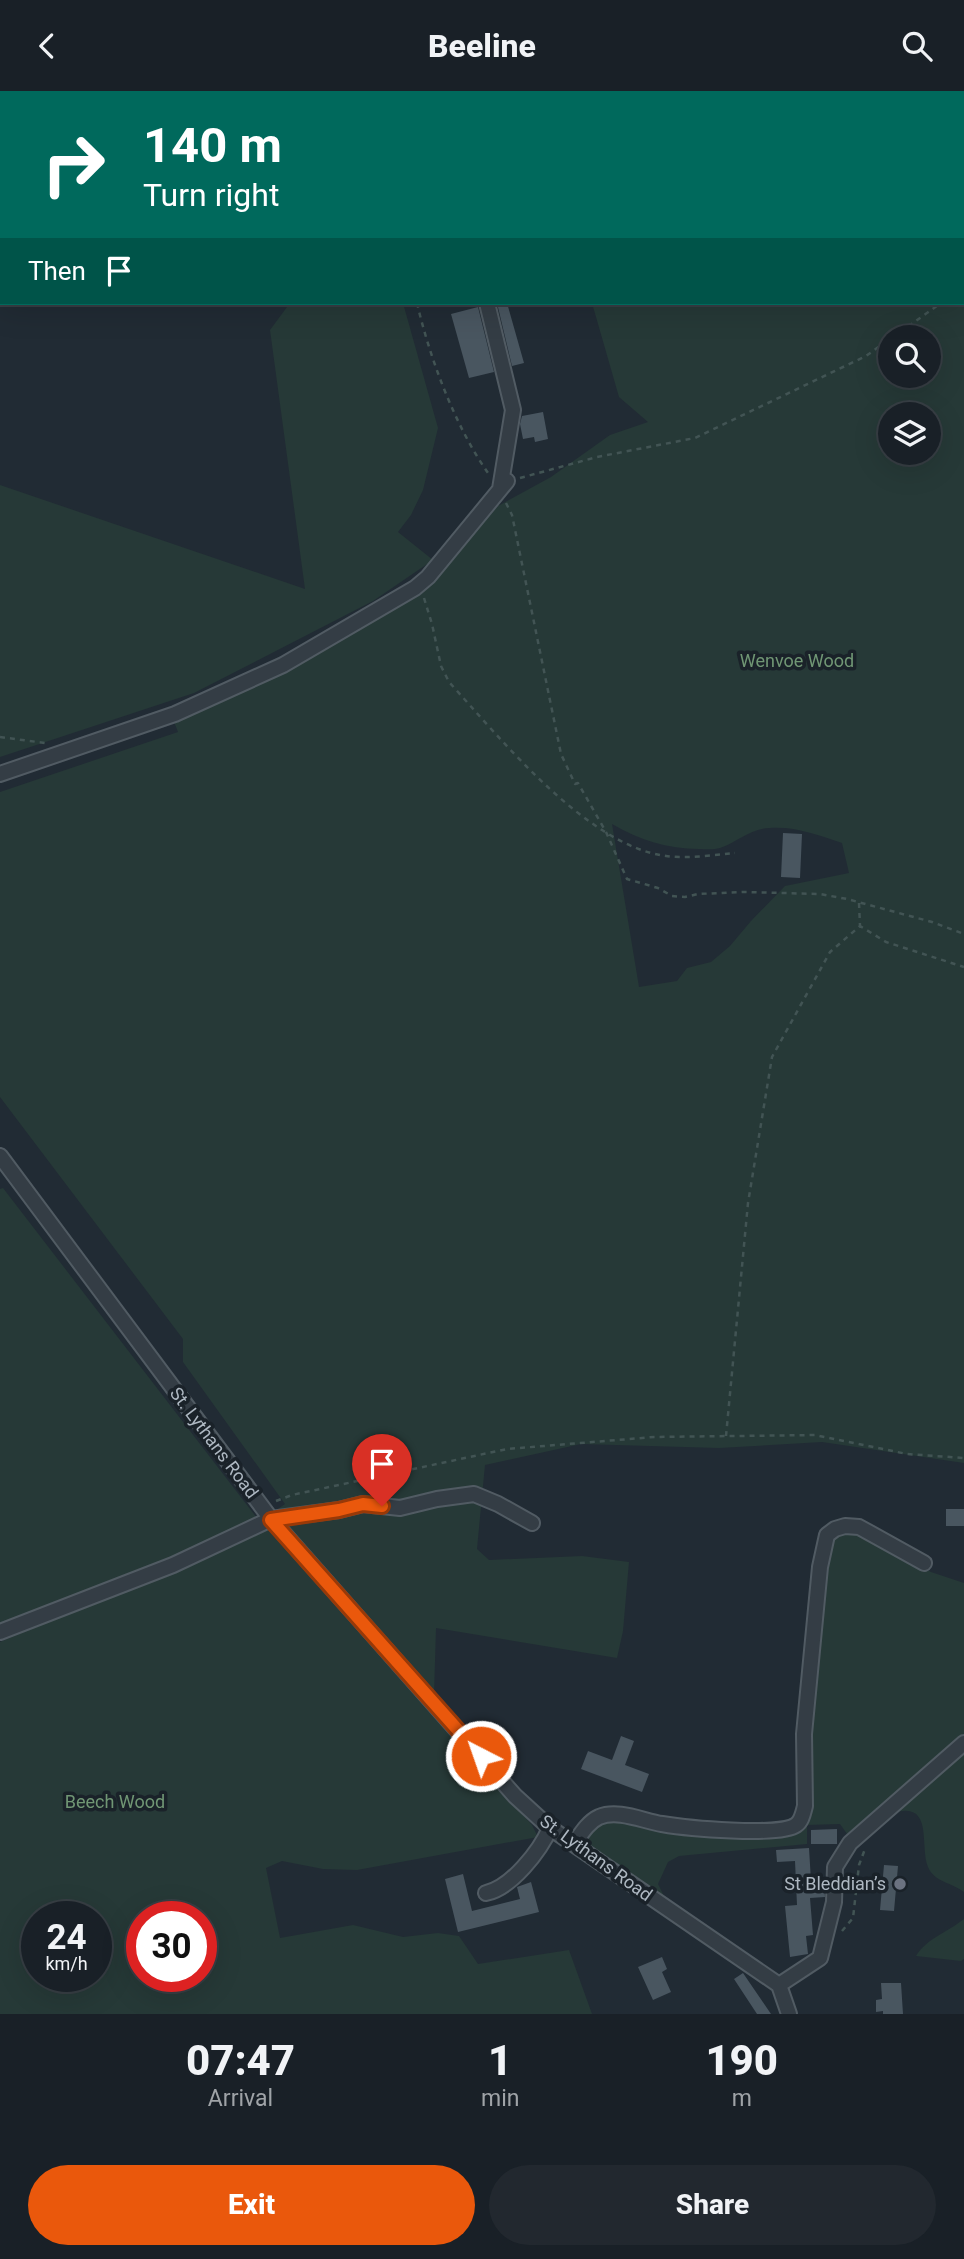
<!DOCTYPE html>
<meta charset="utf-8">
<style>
:root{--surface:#192027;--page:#22282f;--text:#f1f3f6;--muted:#9fa3a7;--line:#373e44;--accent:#ea580c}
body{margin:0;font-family:Roboto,sans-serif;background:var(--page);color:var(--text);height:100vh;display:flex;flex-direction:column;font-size:26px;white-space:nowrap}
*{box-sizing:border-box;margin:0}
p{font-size:23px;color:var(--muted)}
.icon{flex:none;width:38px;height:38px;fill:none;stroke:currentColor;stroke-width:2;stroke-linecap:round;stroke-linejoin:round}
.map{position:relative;height:1923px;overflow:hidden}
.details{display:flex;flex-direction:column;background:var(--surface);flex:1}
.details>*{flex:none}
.hud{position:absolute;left:0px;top:0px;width:964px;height:214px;box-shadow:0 7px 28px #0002,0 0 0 2px var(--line);background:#00695c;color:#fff;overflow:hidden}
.buttons{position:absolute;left:878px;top:234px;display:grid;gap:14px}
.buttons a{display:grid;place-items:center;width:63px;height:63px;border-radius:50%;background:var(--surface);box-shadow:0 7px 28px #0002,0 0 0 2px var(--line);font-size:35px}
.speed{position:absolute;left:21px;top:1810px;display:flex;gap:14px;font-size:35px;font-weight:700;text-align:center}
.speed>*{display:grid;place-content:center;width:91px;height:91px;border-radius:50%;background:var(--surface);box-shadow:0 7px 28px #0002,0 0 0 2px var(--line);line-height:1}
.speed small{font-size:18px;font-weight:400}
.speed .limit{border:10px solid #d22;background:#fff;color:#111}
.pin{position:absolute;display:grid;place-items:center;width:60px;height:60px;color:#fff;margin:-72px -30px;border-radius:50% 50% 50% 0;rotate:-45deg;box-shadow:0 0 7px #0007}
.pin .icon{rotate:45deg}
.me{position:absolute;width:77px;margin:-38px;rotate:319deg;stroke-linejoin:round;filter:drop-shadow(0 0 5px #0008)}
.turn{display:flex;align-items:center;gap:24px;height:147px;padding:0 28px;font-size:32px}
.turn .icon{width:91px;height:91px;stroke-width:2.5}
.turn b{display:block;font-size:49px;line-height:60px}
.then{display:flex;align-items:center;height:66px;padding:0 28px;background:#0003;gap:14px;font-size:26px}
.eta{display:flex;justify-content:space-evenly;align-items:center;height:119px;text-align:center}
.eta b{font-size:42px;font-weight:800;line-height:49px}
.primary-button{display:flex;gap:14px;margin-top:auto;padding:14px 28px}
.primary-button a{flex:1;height:80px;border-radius:42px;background:var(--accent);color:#fff;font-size:28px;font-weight:800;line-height:80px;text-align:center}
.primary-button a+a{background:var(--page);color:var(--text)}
header{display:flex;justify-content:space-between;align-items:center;height:91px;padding:0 28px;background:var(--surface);font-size:32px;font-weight:800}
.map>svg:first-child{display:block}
.green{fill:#263937;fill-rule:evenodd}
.building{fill:#495660}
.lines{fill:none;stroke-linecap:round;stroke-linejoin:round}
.minor-casing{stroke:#515b63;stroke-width:18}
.path{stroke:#425454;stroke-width:2.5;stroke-dasharray:5 5;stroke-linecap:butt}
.minor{stroke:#343d45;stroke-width:14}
.route-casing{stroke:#983908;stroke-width:18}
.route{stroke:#ea580c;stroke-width:12}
.worship-dot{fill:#6b7280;stroke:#1a2229;stroke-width:2.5}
.labels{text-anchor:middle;stroke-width:7;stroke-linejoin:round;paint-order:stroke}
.park-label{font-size:18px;fill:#709674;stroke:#1a2229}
.street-label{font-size:18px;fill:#aeb8c2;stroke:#1a2229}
.poi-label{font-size:18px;fill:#aeb8c2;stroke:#1a2229;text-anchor:end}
</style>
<header><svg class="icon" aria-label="back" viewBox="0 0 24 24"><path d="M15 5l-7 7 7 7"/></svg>Beeline<svg class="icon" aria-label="search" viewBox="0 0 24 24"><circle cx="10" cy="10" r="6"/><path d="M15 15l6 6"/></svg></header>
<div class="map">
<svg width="964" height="1923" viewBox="0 0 964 1923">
<rect width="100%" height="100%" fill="#212b34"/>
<path class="green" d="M 461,0 L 964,0 L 964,1372 L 822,1351 L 719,1357 L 581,1353 L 485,1374 L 477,1458 L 489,1469 L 582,1465 L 629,1471 L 623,1540 L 617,1567 L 436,1537 L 434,1604 L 272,1422 L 285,1413 L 183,1271 L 183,1248 L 0,1006 L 0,701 L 178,641 L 171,623 L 388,518 L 434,488 L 498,415 L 551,386 L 610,344 L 648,331 L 619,306 L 592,212 L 962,212 L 962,2 ZM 891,247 L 929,247 L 929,285 L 891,285 ZM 891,324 L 929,324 L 929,362 L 891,362 ZM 612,733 C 640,749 667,758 699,758 C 705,758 714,759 720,757 C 738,751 749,738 769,737 C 795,735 818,744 842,752 L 849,782 L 785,795 L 751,830 L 730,855 L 711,871 L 687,877 L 677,890 L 639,896 Z
M 290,212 L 403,212 L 438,337 L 423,399 L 411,424 L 398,441 L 433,469 L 373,510 L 194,602 L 0,666 L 0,394 L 305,498 L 270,239 Z
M 3,1097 L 257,1427 L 205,1454 L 0,1538 L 0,1098 Z
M 270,1438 L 532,1734 L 538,1746 L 357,1779 L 323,1778 L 282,1770 L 266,1777 L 280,1847 L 353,1834 L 403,1846 L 438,1842 L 459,1845 L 478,1873 L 569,1859 L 592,1923 L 0,1923 L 0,1551 ZM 37,1825 L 96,1825 L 96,1885 L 37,1885 ZM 142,1825 L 201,1825 L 201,1885 L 142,1885 Z
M 851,1439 L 931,1481 L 964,1492 L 964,1643 L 847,1743 L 840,1733 L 807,1734 L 807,1753 L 679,1765 L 668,1771 L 658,1793 L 667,1811 L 592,1760 L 587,1753 L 593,1733 L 606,1727 L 793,1740 L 806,1734 L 809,1715 L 806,1660 L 825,1455 L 834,1443 Z
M 964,1658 L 964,1801 C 953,1792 934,1791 928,1776 C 919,1754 935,1707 890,1723 Z
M 964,1828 L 964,1868 L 961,1870 L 916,1865 C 927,1847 948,1841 964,1828 Z"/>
<path class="building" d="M 497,212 L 507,212 L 524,272 L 512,275 Z
M 478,216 L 494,281 L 469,287 L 451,223 Z
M 543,321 L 548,348 L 535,351 L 534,346 L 523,348 L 520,333 L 522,325 Z
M 783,742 L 802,743 L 800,787 L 781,786 Z
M 946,1418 L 964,1418 L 964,1435 L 946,1435 Z
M 621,1645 L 634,1650 L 625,1674 L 649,1683 L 642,1701 L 581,1678 L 588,1660 L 612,1669 Z
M 837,1738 L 837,1753 L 811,1753 L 811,1739 Z
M 809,1757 L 811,1790 L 824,1789 L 825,1806 L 810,1807 L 813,1844 L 806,1845 L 808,1863 L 790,1866 L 785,1815 L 797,1814 L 795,1770 L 777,1771 L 776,1759 Z
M 884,1774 L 898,1775 L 894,1820 L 880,1819 Z
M 463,1783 L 472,1820 L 520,1808 L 517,1796 L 531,1791 L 539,1821 L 458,1841 L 445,1788 Z
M 662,1866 L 667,1878 L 662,1881 L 671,1901 L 653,1909 L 638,1876 Z
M 743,1882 L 771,1923 L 757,1923 L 734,1888 Z
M 881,1892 L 901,1892 L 903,1923 L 883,1923 L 883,1920 L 876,1921 L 876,1909 L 882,1908 Z"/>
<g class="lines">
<g class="minor-casing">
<path id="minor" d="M 487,212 L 513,319 L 500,398
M 0,683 L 175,623 L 283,574 L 415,497 L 428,486 L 507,390
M 0,1065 L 271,1428 L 515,1705 L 550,1737 L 779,1894 L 789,1923
M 0,1541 L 173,1474 L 271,1428 L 339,1419 L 363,1413 L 400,1417 L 437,1408 L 474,1403 L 498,1413 L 532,1432
M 574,1753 C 581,1743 588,1731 599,1726 C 618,1718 643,1730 662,1733 C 685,1737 780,1746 796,1734 C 802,1730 803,1722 805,1715 L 804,1643 L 820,1476 L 827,1444 L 835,1438 L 845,1435 L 859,1436 L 924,1472
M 486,1802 C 511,1797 540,1760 550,1737
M 779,1894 L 820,1867 L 834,1811 L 835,1776 L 850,1752 L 964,1652"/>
</g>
<path class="path" d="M 387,2 L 387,0
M 962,197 L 964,196
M 417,212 C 430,268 455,335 488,382
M 892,247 L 941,212
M 520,387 L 597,366 L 695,347 L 866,265 L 891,247
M 506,412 L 512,424 L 561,663 L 575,693 L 578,692 L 606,741 L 627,788 L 658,797 L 672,805 L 685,806 L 698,803 L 744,801 L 820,803 L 847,808 L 932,831 L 964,843
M 424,507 L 432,533 L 441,575 L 449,591 C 501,648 587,755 666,765 C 688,768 713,764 735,762
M 0,646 L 45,652
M 859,812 L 860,835
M 726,1345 L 748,1112 L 772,966 L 830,861 L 860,835 L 886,851 L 964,876
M 276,1410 L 292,1404 L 507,1358 L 654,1346 L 815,1344 L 907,1363 L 964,1367
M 842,1840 L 853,1827 L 859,1774 L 865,1758"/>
<use href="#minor" class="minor"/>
</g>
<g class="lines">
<g class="route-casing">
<path id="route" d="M 382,1415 L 363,1413 L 339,1419 L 271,1429 L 481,1665"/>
</g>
<use href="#route" class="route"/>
</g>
<circle class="worship-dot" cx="900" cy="1793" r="7"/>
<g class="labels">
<g class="park-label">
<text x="797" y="576">Wenvoe Wood</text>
<text x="115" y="1717">Beech Wood</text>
</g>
<g class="street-label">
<text transform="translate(214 1352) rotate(53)" y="6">St. Lythans Road</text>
<text transform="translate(596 1767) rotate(36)" y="6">St. Lythans Road</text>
</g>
<g class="poi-label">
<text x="886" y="1799">St Bleddian’s</text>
</g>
</g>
</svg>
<div class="buttons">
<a><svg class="icon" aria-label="search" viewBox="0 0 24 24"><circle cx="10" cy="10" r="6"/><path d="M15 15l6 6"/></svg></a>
<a><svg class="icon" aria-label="layers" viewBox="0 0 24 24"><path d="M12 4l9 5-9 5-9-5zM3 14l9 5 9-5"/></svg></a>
</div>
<div class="speed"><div>24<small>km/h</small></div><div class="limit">30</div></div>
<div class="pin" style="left:382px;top:1415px;background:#d93025"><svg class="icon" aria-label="arrive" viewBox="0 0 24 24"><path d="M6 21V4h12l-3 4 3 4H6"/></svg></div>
<svg class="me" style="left:481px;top:1665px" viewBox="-20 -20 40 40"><circle r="17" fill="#ea580c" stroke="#fff" stroke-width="3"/><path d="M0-11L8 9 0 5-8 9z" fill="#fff"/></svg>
<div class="hud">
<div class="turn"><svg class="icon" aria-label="right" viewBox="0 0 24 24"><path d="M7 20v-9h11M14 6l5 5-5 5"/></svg><div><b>140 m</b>Turn right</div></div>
<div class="then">Then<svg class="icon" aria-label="arrive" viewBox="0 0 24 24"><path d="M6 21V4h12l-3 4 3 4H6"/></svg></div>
</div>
</div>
<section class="details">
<div class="eta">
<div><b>07:47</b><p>Arrival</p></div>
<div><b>1</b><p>min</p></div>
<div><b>190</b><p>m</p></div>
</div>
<div class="primary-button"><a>Exit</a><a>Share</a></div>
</section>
